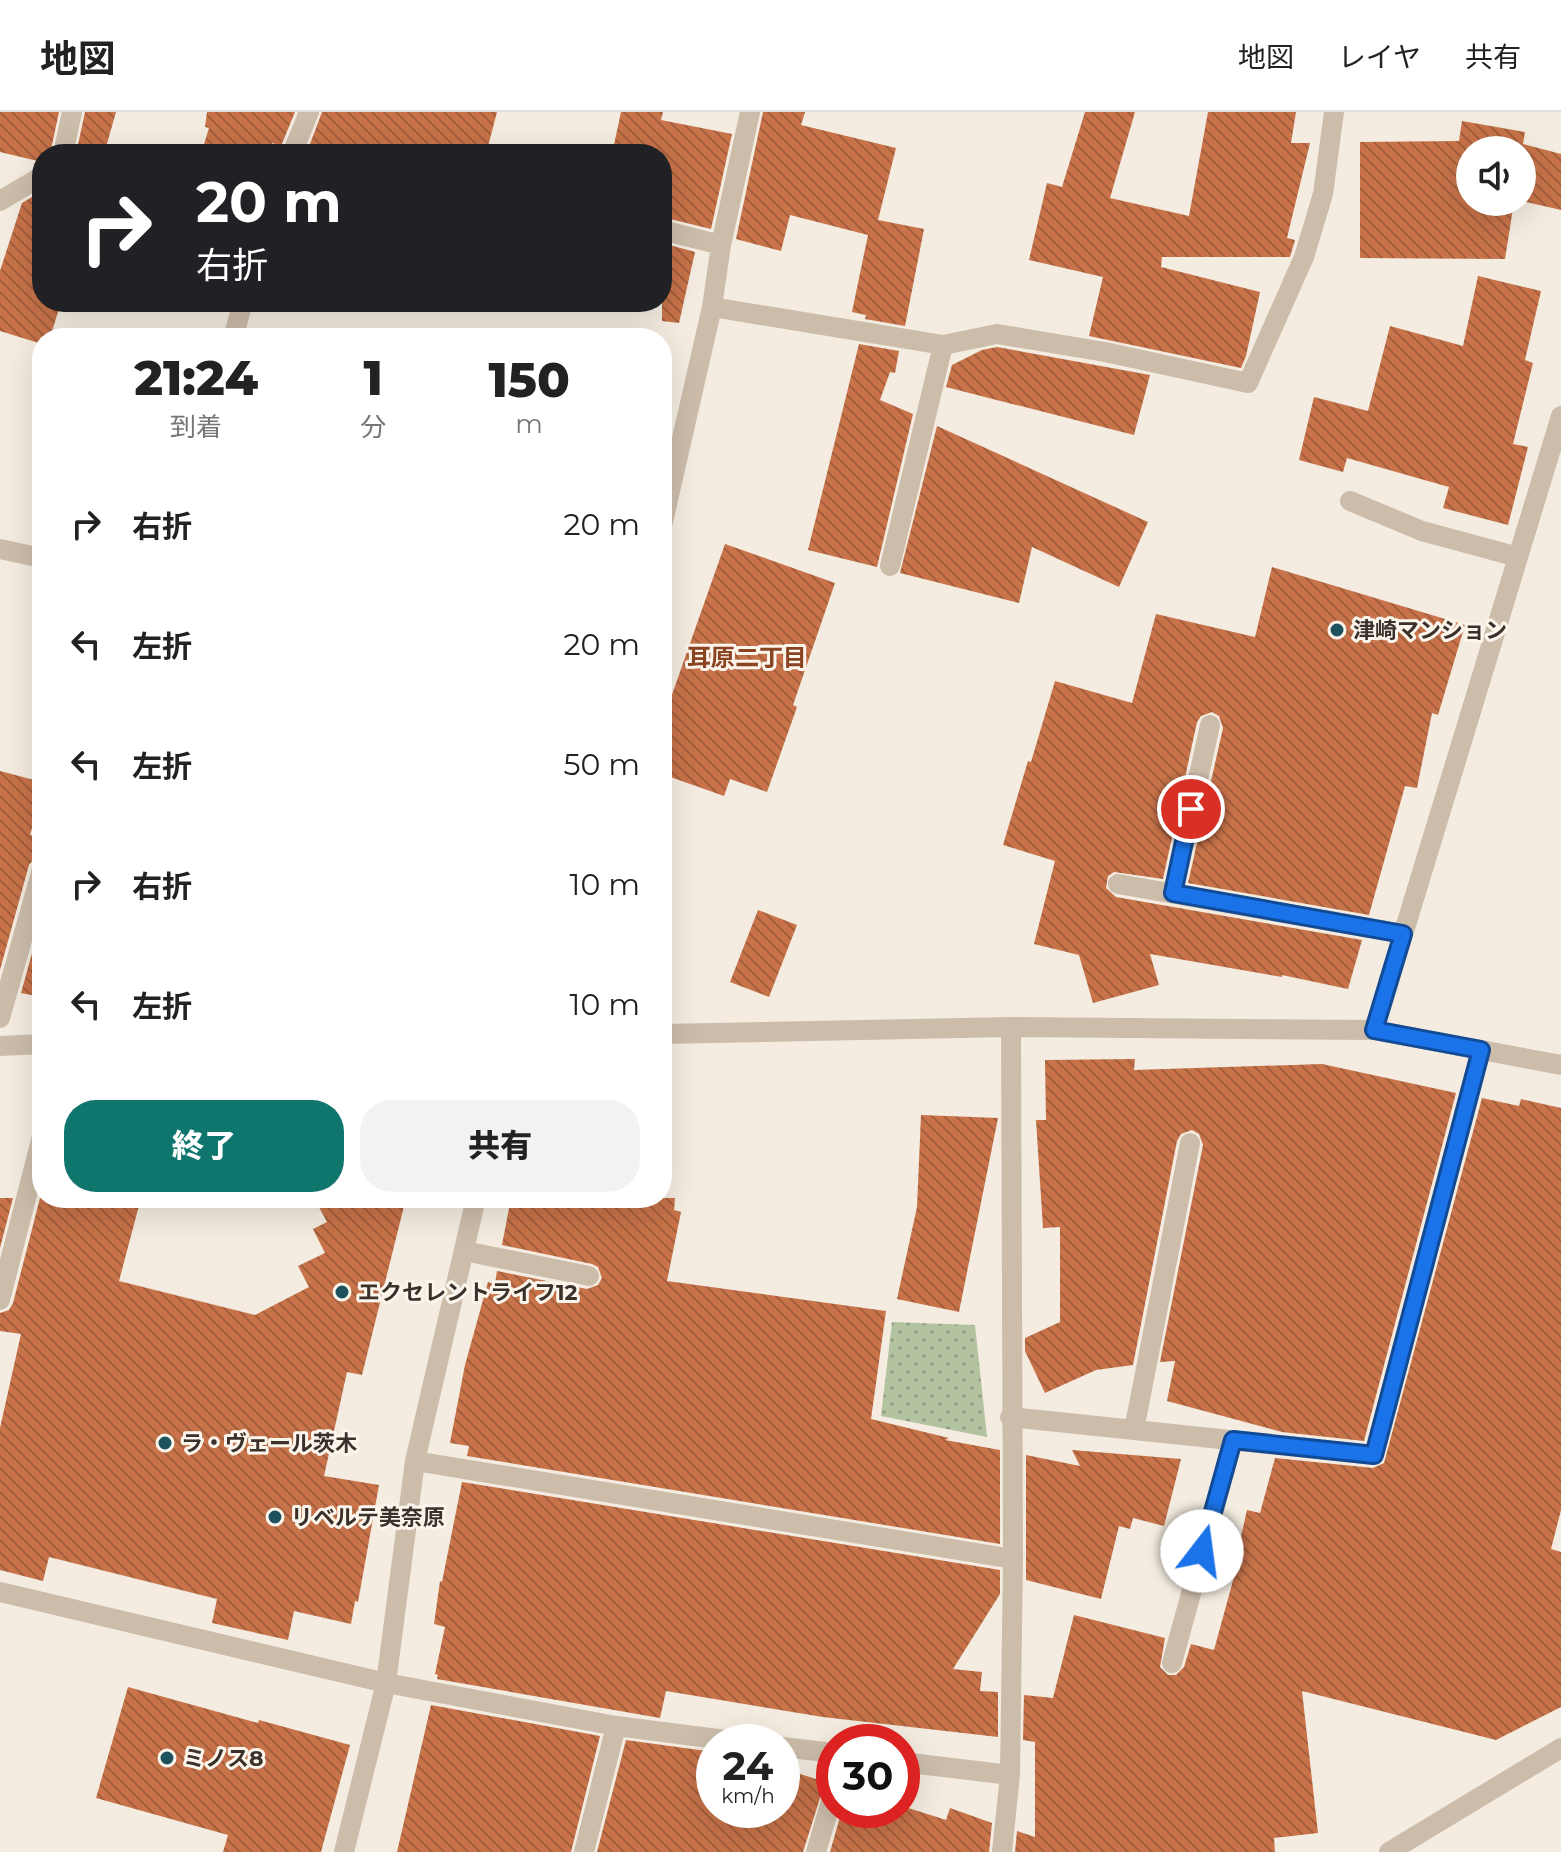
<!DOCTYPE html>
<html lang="ja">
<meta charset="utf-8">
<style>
:root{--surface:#fff;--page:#f2f2f2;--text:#222;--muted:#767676;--line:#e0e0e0;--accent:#0f766e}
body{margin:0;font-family:Montserrat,"Noto Sans JP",sans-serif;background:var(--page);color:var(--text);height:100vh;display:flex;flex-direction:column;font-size:30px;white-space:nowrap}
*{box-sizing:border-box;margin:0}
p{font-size:26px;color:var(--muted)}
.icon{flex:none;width:44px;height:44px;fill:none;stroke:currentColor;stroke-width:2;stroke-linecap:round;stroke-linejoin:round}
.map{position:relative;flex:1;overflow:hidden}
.sheet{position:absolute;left:32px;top:216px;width:640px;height:880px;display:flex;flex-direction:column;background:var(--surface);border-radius:32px;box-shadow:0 8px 32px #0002}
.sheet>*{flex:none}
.hud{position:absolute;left:32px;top:32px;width:640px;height:168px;border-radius:32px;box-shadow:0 8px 32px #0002;background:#202124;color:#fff;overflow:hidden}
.fabs{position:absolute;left:1456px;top:24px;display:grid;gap:16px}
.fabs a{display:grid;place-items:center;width:80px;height:80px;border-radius:50%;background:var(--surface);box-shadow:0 8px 32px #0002;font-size:40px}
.speed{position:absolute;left:696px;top:1612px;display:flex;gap:16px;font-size:40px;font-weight:700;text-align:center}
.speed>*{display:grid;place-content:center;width:104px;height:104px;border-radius:50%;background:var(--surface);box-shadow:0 8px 32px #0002;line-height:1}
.speed small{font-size:20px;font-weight:400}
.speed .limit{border:12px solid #d22;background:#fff;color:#111}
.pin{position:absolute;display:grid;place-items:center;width:68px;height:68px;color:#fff;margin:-34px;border:4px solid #fff;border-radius:50%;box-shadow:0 2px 8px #0007}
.me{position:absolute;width:88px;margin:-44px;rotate:15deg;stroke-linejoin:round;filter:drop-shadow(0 0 6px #0008)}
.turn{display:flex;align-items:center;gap:28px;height:168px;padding:0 32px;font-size:36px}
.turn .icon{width:104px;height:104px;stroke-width:2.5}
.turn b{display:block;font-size:56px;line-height:68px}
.eta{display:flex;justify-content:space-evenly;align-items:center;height:136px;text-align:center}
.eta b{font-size:48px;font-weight:800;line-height:56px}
.cta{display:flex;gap:16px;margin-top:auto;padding:16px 32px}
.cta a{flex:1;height:92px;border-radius:32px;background:var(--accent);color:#fff;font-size:32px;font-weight:800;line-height:92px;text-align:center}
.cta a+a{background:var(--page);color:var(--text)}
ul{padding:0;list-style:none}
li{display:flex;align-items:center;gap:24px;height:120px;padding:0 32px}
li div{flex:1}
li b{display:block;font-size:30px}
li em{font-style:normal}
header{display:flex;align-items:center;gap:48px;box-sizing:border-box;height:112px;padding:0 40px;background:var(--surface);border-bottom:2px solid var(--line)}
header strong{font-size:38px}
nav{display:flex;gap:44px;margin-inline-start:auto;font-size:28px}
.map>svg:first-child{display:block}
.park{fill:url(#park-dots)}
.building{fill:url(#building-back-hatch)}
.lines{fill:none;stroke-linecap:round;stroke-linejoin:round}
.minor{stroke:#ccbdab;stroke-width:20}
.route-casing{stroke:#114b97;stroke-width:20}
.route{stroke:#1a73e8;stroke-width:14}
.poi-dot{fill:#1e535d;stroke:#fbf5ec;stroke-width:3}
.labels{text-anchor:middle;stroke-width:6;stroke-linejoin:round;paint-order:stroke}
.poi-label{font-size:22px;font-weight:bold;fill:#3a312a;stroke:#fbf5ec;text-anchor:start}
.neighbourhood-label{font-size:24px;font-weight:bold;fill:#8b4421;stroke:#fbf5ec}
</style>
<header>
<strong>地図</strong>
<nav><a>地図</a><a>レイヤ</a><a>共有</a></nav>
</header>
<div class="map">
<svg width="1561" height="1740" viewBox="0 0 1561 1740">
<defs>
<pattern id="park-dots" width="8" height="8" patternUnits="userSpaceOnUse" patternTransform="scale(2)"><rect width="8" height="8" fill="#b4c39f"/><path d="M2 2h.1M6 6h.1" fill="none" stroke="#939f82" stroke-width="1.8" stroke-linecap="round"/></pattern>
<pattern id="building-back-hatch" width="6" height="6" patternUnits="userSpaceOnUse" patternTransform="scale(2)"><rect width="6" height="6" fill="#c87349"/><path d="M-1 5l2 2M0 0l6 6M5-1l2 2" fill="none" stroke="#a35f3d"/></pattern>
</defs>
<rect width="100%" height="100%" fill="#f4ece0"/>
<path class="park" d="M 892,1210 L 975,1213 L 987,1325 L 881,1304 Z"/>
<path class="building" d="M 0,0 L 59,0 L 50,42 L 42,42 L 42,50 L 0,40 Z
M 85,0 L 116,0 L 104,42 L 76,42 Z
M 207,0 L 295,0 L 281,34 L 272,31 L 269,42 L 201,42 L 209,16 L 205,15 Z
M 322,0 L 497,0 L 486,42 L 307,40 Z
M 621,0 L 663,0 L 661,8 L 732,22 L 711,117 L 662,105 L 662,42 L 612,42 Z
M 763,0 L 805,0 L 801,13 L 896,36 L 878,108 L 924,117 L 905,214 L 865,207 L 866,203 L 852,200 L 868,123 L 790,103 L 781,139 L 736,127 Z
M 1085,0 L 1135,0 L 1110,86 L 1189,104 L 1208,0 L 1296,0 L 1291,31 L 1310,31 L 1287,126 L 1295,128 L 1290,145 L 1162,145 L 1161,155 L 1260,180 L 1246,244 L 1241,256 L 1089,224 L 1103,165 L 1029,148 L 1047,71 L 1062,75 Z
M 1462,9 L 1525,20 L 1523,32 L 1561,42 L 1561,98 L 1522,89 L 1522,38 L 1470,38 L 1470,90 L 1514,90 L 1505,147 L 1360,146 L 1360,30 L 1459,29 Z
M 42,79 L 42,190 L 61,190 L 50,226 L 42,226 L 42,232 L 0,219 L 0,159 L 22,91 Z
M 662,131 L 695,140 L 679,211 L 662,209 Z
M 1478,164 L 1541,179 L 1525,248 L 1533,251 L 1513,332 L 1528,335 L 1508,413 L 1443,396 L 1449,375 L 1347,346 L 1343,360 L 1299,348 L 1314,285 L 1368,299 L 1390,214 L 1463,234 Z
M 859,232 L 899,239 L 895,261 L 890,260 L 880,288 L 913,302 L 877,455 L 808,438 Z
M 997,235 L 1150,263 L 1134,323 L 946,275 L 952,253 L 982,238 Z
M 937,314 L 1148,410 L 1119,475 L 1032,435 L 1019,491 L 900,461 Z
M 725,432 L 835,471 L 793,593 L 797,595 L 767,680 L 730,667 L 724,684 L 662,662 L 662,611 Z
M 1272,455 L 1465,513 L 1438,603 L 1432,601 L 1417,676 L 1405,674 L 1369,803 L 1188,771 L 1223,616 L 1219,604 L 1212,600 L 1201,604 L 1197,610 L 1163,767 L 1114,760 L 1108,764 L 1106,776 L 1116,785 L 1362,828 L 1348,877 L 1282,863 L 1282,865 L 1150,842 L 1159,873 L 1093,891 L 1079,843 L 1034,832 L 1055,749 L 1003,733 L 1028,649 L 1031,650 L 1055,569 L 1132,591 L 1156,502 L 1255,525 Z
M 0,659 L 42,670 L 42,681 L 30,723 L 42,724 L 42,744 L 34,747 L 29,753 L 0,858 Z
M 758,798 L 797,813 L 769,885 L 730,870 Z
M 42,805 L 42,885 L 21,881 Z
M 1135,947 L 1134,958 L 1322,952 L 1456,981 L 1364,1329 L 1282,1320 L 1167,1289 L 1175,1249 L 1160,1250 L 1203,1033 L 1199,1022 L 1192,1018 L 1181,1022 L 1177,1029 L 1133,1253 L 1096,1258 L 1045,1281 L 1025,1239 L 1025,1226 L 1060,1210 L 1060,1115 L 1043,1116 L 1036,1008 L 1046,1008 L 1045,948 Z
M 1482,986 L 1519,994 L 1521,987 L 1561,996 L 1561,1398 L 1551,1437 L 1561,1440 L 1561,1595 L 1496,1628 L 1302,1579 L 1318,1721 L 1274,1726 L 1275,1740 L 1015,1740 L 1017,1719 L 1035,1725 L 1035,1630 L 1023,1628 L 1024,1583 L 1053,1586 L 1074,1503 L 1165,1526 L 1160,1555 L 1168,1563 L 1176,1563 L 1184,1555 L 1191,1532 L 1214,1538 L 1240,1443 L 1237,1442 L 1247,1398 L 1260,1401 L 1275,1346 L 1373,1356 L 1384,1351 Z
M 921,1003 L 998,1006 L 959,1200 L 897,1187 L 917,1095 Z
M 0,1086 L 13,1086 L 0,1136 Z
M 40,1086 L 141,1086 L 119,1169 L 255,1203 L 309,1175 L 298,1154 L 325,1141 L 313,1117 L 327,1110 L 314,1086 L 406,1086 L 362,1263 L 347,1260 L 324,1364 L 379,1373 L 358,1490 L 355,1489 L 351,1512 L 294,1499 L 288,1528 L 212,1511 L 217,1487 L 49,1445 L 43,1469 L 0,1458 L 0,1316 L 21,1222 L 0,1219 L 0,1201 L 9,1198 L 13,1191 Z
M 511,1086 L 675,1086 L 674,1098 L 681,1100 L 667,1169 L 886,1199 L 871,1307 L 949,1326 L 945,1328 L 1000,1338 L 1000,1432 L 467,1344 L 469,1334 L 450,1331 L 465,1253 L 488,1170 L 495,1172 L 497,1159 L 587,1177 L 598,1173 L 602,1166 L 598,1155 L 592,1152 L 502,1133 Z
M 1072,1338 L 1181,1347 L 1164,1414 L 1133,1406 L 1130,1417 L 1119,1414 L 1101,1487 L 1026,1468 L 1026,1343 L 1080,1354 Z
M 462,1370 L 1000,1458 L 1000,1482 L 953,1557 L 982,1560 L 980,1579 L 998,1580 L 998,1625 L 823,1605 L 666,1579 L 660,1606 L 437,1567 L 438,1563 L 435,1562 L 445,1515 L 434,1512 L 440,1469 L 442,1470 Z
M 128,1575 L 258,1611 L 259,1608 L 350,1633 L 321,1740 L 223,1740 L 228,1723 L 96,1686 Z
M 431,1593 L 600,1624 L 571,1740 L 397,1740 Z
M 626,1628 L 714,1640 L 714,1698 L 782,1698 L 782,1656 L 825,1670 L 803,1740 L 597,1740 Z
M 902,1694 L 946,1708 L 950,1696 L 992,1711 L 989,1740 L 830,1740 L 842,1698 L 902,1698 Z"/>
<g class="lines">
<path class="minor" d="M 63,42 L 72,0
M 292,42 L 309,0
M 0,89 L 42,64
M 662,118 L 721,133
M 712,195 L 943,233 L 890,454
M 233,226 L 243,190
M 943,233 L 997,222 L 1105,240 L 1248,271 L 1304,145 L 1323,82 L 1334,0
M 1350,389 L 1422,419 L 1518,445
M 662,414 L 712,195 L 721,133 L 750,0
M 0,437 L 42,446
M 1118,772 L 1403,822
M 1173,781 L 1210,613
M 0,906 L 42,757
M 1374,918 L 1561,304
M 662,922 L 1011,915 L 1374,918 L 1561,953
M 0,934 L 42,932
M 464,1139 L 589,1164
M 0,1188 L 42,1024
M 1010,1305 L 1374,1343 L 1481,938
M 1134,1318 L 1190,1031
M 415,1349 L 1013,1447
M 0,1480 L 386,1571 L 616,1614 L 741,1630
M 1172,1551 L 1233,1328
M 782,1635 L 834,1641
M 902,1650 L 1010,1663
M 344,1740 L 386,1571 L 415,1349 L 476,1086
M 584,1740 L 616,1614
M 816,1740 L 834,1679
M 1002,1740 L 1010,1663 L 1013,1447 L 1011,915
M 1389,1740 L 1561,1636"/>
</g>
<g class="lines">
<g class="route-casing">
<path id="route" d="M 1191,697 L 1173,781 L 1403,822 L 1374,918 L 1481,938 L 1374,1343 L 1233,1328 L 1202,1439"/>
</g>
<use href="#route" class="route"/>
</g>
<g class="poi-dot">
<circle cx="1337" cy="518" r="8"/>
<circle cx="342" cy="1180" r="8"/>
<circle cx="165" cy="1331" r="8"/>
<circle cx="275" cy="1405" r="8"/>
<circle cx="167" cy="1646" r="8"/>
</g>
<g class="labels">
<g class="poi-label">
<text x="1353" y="526">津崎マンション</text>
<text x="358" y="1188">エクセレントライフ12</text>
<text x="181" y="1339">ラ・ヴェール茨木</text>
<text x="291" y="1413">リベルテ美奈原</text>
<text x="183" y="1654">ミノス8</text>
</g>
<g class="neighbourhood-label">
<text x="747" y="554">耳原二丁目</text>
</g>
</g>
</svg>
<div class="fabs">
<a><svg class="icon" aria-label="sound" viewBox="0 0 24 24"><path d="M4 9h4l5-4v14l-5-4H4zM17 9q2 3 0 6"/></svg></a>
</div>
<div class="speed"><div>24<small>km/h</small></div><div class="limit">30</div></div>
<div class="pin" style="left:1191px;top:697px;background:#d93025"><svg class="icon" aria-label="arrive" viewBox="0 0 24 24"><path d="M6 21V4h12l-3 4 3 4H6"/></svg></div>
<svg class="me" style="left:1202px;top:1439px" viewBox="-20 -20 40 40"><circle r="19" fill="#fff"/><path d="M0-13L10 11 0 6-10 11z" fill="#1a73e8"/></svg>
<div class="hud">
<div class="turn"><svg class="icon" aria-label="right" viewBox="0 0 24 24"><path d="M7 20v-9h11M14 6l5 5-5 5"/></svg><div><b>20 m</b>右折</div></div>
</div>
<section class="sheet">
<div class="eta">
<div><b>21:24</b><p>到着</p></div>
<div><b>1</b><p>分</p></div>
<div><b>150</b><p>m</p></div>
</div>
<ul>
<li><svg class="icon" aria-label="right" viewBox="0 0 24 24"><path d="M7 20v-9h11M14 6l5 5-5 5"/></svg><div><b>右折</b></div><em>20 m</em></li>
<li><svg class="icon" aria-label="left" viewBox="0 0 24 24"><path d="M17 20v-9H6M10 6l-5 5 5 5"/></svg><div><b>左折</b></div><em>20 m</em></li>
<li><svg class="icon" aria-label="left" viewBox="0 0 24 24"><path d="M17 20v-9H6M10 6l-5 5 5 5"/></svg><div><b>左折</b></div><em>50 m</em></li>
<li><svg class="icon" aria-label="right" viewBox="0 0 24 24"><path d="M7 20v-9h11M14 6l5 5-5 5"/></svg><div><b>右折</b></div><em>10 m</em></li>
<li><svg class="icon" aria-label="left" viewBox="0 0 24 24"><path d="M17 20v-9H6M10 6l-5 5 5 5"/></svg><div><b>左折</b></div><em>10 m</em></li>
</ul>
<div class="cta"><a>終了</a><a>共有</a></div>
</section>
</div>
